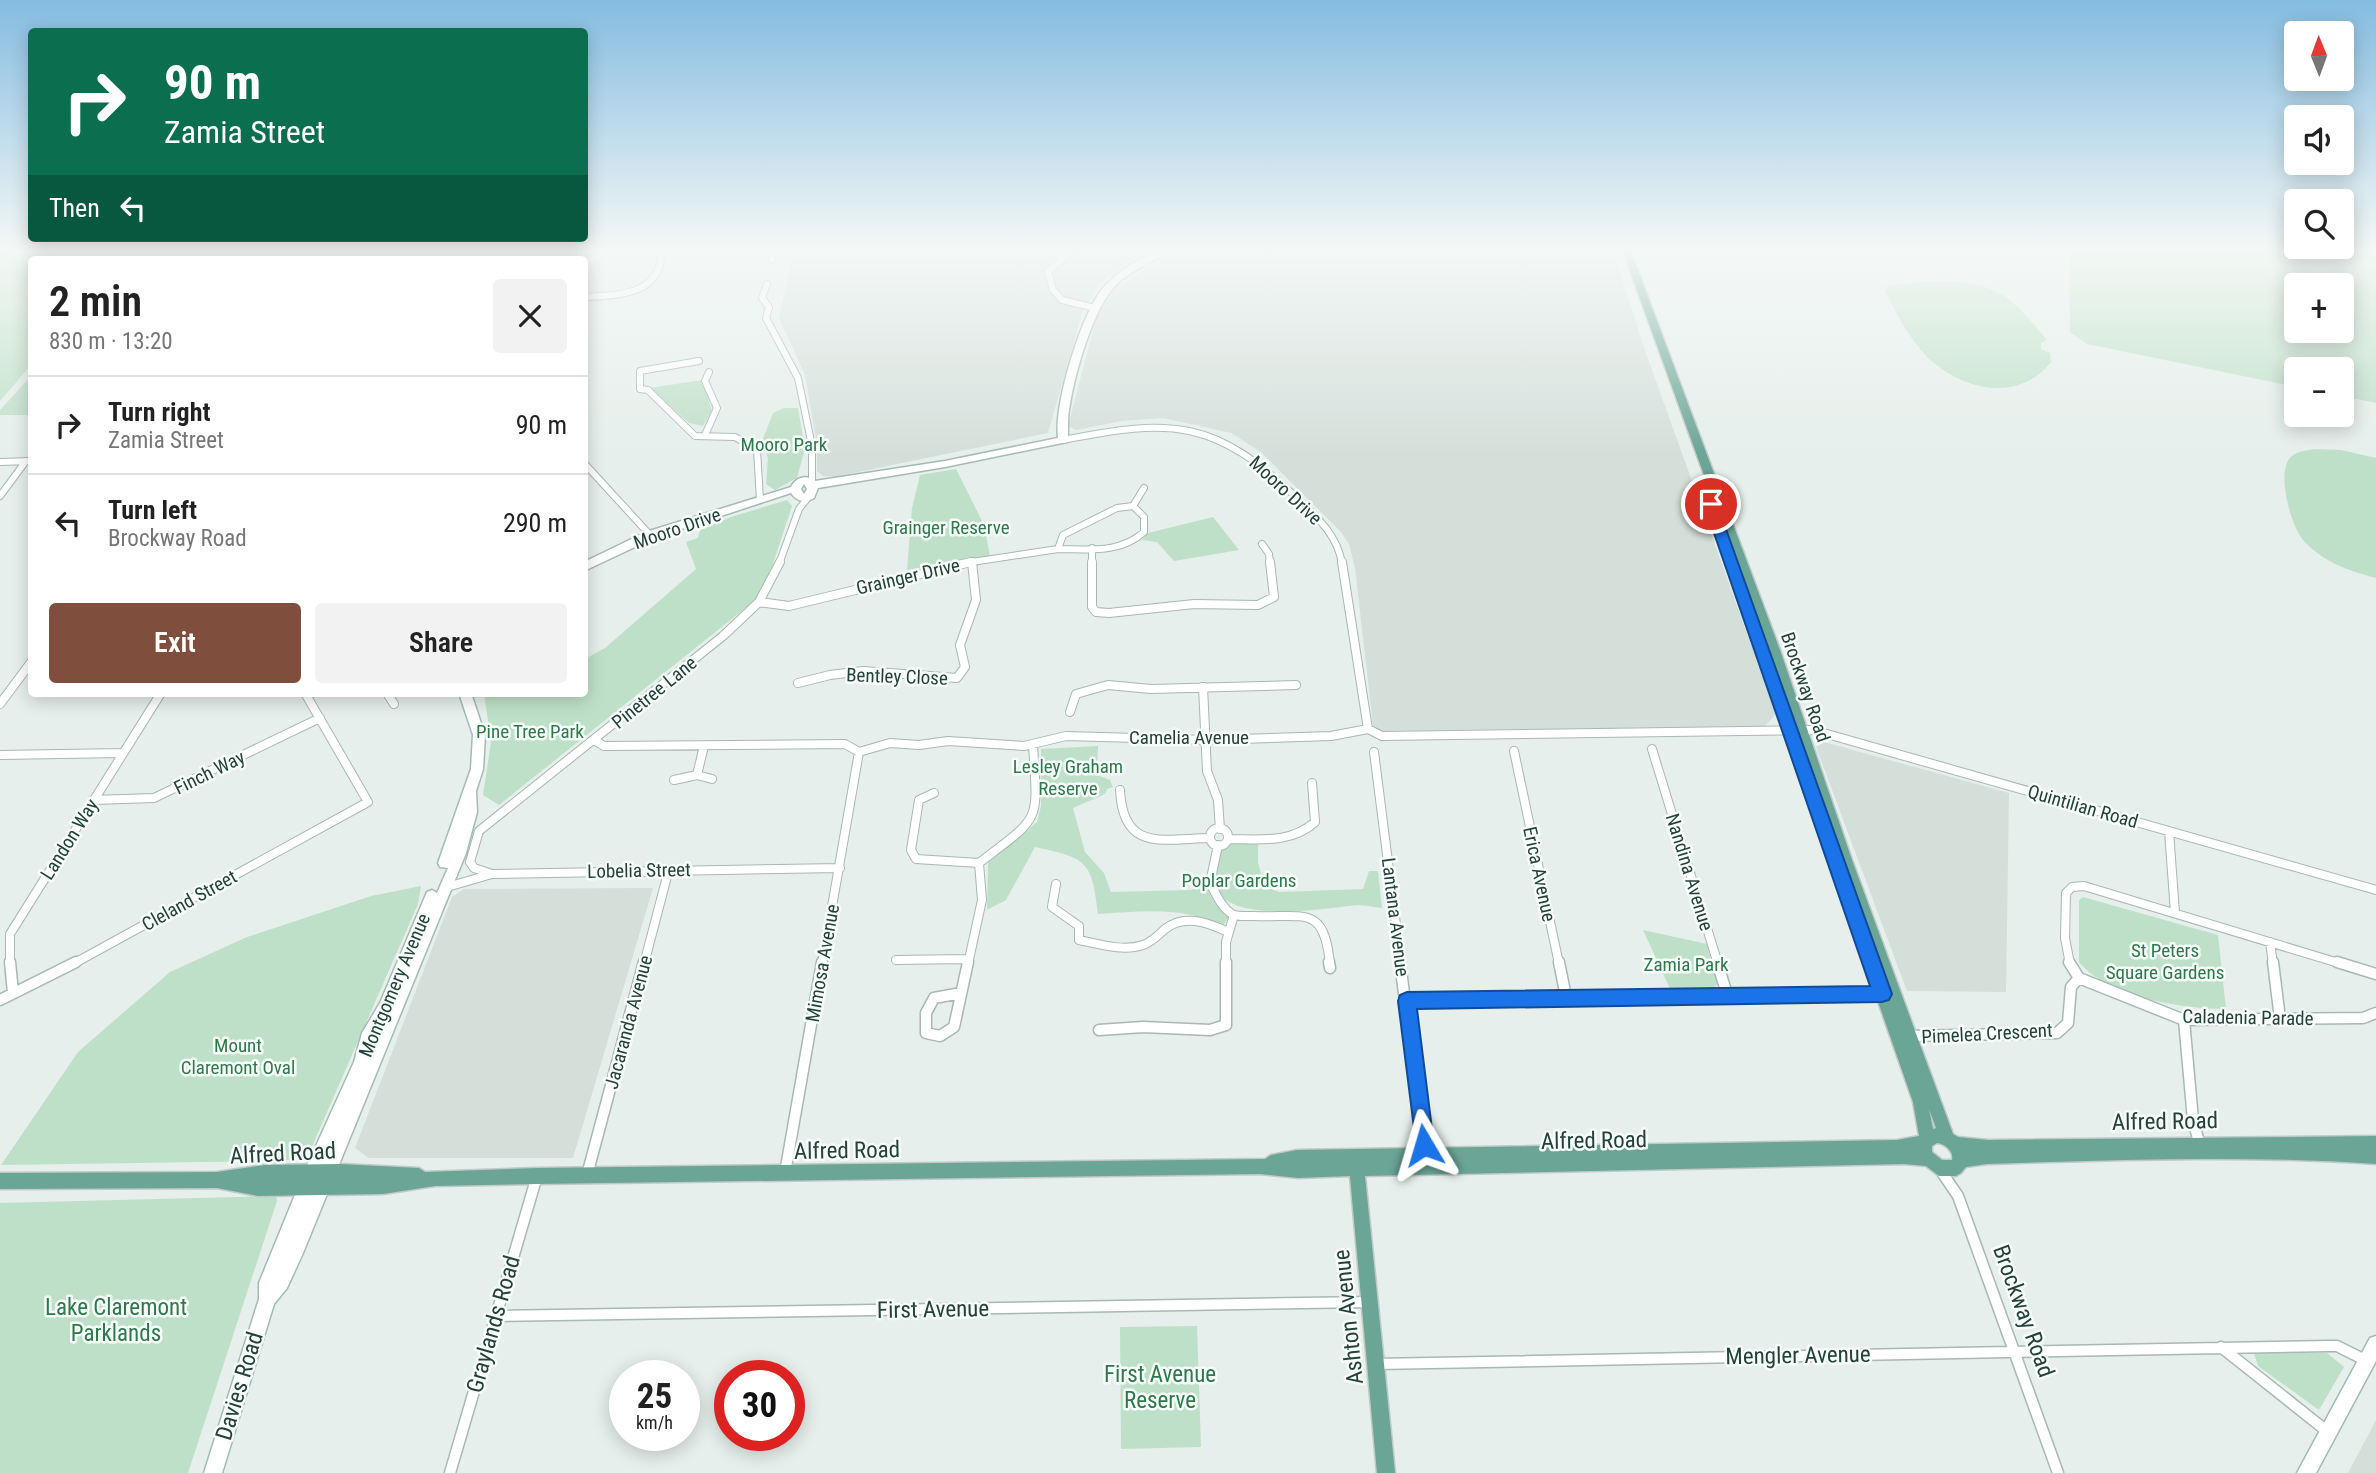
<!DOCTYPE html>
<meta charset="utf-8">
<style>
:root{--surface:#fff;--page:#f2f2f2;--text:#222;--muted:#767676;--line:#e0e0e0;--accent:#804e3d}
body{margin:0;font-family:"Roboto Condensed",sans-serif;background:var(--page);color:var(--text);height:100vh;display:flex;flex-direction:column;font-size:26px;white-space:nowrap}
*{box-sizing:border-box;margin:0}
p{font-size:23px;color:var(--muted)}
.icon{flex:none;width:38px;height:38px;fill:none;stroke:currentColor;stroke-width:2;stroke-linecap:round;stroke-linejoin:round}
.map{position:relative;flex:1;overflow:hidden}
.drawer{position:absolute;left:28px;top:256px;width:560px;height:441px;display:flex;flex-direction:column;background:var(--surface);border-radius:7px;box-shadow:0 4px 18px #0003}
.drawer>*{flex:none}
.top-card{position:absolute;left:28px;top:28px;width:560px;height:214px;border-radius:7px;box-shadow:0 4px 18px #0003;background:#0b6e4f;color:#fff;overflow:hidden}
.needle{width:46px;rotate:359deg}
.tools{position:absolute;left:2284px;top:21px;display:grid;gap:14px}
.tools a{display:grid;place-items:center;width:70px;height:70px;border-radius:7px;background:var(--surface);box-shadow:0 4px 18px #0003;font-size:35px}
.speed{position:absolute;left:609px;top:1360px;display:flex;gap:14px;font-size:35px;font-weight:700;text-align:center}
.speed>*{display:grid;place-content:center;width:91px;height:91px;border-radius:50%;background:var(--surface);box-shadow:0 4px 18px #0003;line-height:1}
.speed small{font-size:18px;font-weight:400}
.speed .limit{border:10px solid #d22;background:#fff;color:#111}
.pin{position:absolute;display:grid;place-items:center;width:60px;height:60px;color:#fff;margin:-30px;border:4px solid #fff;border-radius:50%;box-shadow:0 2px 7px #0007}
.me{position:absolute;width:77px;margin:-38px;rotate:353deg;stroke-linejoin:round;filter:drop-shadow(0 0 5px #0008)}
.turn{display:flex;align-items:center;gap:24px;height:147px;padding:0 21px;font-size:32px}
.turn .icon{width:91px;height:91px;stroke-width:2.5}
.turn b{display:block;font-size:49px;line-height:60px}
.then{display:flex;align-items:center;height:66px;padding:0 21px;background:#0003;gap:14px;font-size:26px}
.round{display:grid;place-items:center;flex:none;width:74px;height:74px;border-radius:7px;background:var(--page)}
.summary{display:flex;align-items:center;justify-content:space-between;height:119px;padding:0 21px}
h1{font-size:42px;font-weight:600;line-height:52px}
.action{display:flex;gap:14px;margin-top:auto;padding:14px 21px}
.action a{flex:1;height:80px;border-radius:7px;background:var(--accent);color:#fff;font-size:28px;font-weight:600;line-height:80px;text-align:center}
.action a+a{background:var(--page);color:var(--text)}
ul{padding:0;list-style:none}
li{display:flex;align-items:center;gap:21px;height:98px;padding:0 21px;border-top:2px solid var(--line)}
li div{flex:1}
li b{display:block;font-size:26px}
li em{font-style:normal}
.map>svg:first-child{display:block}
.built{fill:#d4dfda}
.green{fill:#bfe0c8;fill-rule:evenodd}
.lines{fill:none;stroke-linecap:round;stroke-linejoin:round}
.street-far2-casing{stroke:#a8b8b2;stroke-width:8}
.street-far1-casing{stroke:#a8b8b2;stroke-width:10}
.street-casing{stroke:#a8b8b2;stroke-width:13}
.secondary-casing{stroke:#a4bbb3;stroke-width:3}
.primary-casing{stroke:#c2cac8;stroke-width:3}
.street-far2{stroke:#fff;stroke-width:6}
.street-far1{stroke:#fff;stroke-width:8}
.street{stroke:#fff;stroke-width:10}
.secondary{fill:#fff;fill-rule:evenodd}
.primary{fill:#6aa596;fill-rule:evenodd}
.route{fill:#1a73e8;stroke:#114b97;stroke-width:2}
.labels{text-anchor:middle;stroke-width:5;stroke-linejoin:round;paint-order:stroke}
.park-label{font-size:19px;fill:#2d7a4b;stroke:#f7fbf9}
.street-label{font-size:19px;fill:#24423a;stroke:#f7fbf9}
.near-street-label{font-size:23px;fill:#24423a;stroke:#f7fbf9}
.near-park-label{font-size:23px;fill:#2d7a4b;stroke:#f7fbf9}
</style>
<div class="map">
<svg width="2376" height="1473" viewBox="0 0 2376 1473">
<rect width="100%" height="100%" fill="#e6efeb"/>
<path class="built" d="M 788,249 L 1154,249 L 1126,263 L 1100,284 L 1083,310 L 1048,433 L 834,477 L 823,476 L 817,471 L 817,444 L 805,375 L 779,318 L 791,262 Z
M 1185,249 L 1612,249 L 1648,359 L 1776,714 L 1765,726 L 1380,731 L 1373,725 L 1355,568 L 1349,544 L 1341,532 L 1261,452 L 1231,433 L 1163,418 L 1122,421 L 1076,430 L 1068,426 L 1096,319 L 1114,290 L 1147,268 Z
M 1824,742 L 2009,793 L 2006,992 L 1907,991 L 1816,747 Z
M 653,888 L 573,1158 L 369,1158 L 355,1148 L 452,897 L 464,889 Z
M 2376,1420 L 2376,1473 L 2348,1473 Z"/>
<path class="green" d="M 0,249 L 90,249 L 81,259 L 32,259 L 31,365 L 0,401 Z
M 343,249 L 387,249 L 378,259 L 333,259 L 335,253 Z
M 2069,249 L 2376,249 L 2376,403 L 2342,396 L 2342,369 L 2296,369 L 2296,387 L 2087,344 L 2070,332 ZM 2296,285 L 2342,285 L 2342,331 L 2296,331 Z
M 1936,281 C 1997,282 2009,294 2047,340 L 2041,343 L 2041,349 L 2050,353 L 2051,362 C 2021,401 1969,392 1934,363 C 1913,346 1897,315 1885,291 L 1888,285 Z
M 31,376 L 31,415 L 0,415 L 0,410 Z
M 702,380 L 712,411 L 703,426 L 689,423 L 650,388 Z
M 784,408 L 798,408 L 805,448 L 797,478 L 775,490 L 766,484 L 768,458 L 762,441 L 773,413 Z
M 2314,449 L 2341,450 L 2376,458 L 2376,578 C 2349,571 2323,562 2304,541 C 2291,527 2277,476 2289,459 C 2295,451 2305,451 2314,449 Z
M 956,469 L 984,525 L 990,556 L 907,570 L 912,508 L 920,475 Z
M 787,500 L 792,506 L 763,594 L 499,805 L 483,795 L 491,742 L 484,693 L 584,693 L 585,659 L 605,648 L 696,569 L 686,542 L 698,538 L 700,530 L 731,517 Z
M 1213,517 L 1239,550 L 1174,561 L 1157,542 L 1142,540 L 1148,533 Z
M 1098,746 L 1097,775 L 1110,780 L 1113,787 L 1107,789 L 1105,794 L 1073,808 L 1085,852 L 1104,873 L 1111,892 L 1191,890 L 1205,885 L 1216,905 L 1230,915 L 1223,926 C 1183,906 1143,911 1098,914 C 1092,860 1086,858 1035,847 L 1006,900 L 987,910 L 988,862 L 1037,822 L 1041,806 L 1041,749 Z
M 1231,842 L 1258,843 L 1258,862 L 1264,886 L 1279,892 L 1363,889 L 1369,871 L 1378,871 L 1382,908 C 1372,907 1360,904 1350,906 C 1320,909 1221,925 1214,882 C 1212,872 1216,859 1217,849 Z
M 421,886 L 418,904 L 311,1149 C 298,1162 285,1160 268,1161 L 1,1165 L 78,1052 L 170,972 L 247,937 L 371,896 Z
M 2083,897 L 2218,935 L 2226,1009 C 2183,1009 2107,997 2079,962 L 2079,900 Z
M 1643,930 L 1707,944 L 1717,983 L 1715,988 L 1671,991 Z
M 276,1196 L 277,1201 L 188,1473 L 0,1473 L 0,1203 Z
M 1197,1326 L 1201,1447 L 1121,1449 L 1120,1327 Z
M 2254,1353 L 2327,1353 L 2344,1367 L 2319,1410 L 2258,1366 Z"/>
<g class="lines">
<g class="street-far2-casing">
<path id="street-far2" d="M 772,249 L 772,260
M 1075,249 L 1048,271 L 1053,290 L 1062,300 L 1095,308
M 1147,249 L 1156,255
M 132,252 L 166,249
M 255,259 L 267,249
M 330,259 L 334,249
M 381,259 L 389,249
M 491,259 L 498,249
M 574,259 L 580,249
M 767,284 L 762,298 L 769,307 L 766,318 L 798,378 L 812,446 L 812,483
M 584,297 C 614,296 659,295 661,257
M 699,361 L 640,371 L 640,389 L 648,390 L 695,436 L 735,437 L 757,450 L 760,500
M 705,435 L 717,408 L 705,381 L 709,372
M 1063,440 C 1172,418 1215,419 1298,499 C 1318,518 1338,536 1342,564
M 0,462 L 32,461
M 584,463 L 650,535
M 0,496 L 26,461
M 1133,506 L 1144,488
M 1133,506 L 1144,517 L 1144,532 C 1120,554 1088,549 1058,549 L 1063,535 L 1117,508 Z
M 1262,544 L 1269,554 L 1270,564
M 1092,548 L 1092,564
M 972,561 L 972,564
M 779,564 L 799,509 L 810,495
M 959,564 L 1058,549"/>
</g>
<g class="street-far1-casing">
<path id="street-far1" d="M 1092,562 L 1092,607 L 1096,612 L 1109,613 L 1194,604 L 1258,605 L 1274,597 L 1270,562
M 1342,562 L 1368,729
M 759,602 L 789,606 L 971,562
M 798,683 L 830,675 L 863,671 L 957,678 L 965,667 L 960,645 L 976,600 L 972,562
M 1203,687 L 1207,771 L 1218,800 L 1220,829
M 387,693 L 394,704
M 0,704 L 32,661
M 1070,712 L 1076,694 L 1108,685 L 1151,689 L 1296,685
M 594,740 L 604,746 L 845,744 L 859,752 L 890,743 L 919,745 L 948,741 L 1024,746 L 1066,736 L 1207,740 L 1331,736 L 1368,729 L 1382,736 L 1813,730 L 2376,890
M 1652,749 L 1718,964
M 1514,751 L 1559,964
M 1374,752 L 1401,964
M 0,755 L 122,753
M 697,775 L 712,779
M 674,780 L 697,775 L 704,746
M 1120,790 C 1123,852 1162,839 1210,838
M 934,793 L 919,800 L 911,850 L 916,859 L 979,863
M 93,800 L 154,798 L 320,718
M1210 837a9 9 0 1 1 18 0a9 9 0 1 1-18 0Z
M 2169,831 L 2175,913
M 1228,839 C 1258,839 1291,844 1315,822 L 1312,783
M 1218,845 L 1210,883 C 1216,894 1221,907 1232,914 C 1238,917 1247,916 1254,916 C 1305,918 1324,904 1330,964
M 492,874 L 474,868 L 470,862 L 479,831 L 723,636 L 759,602 L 780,562
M 1056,884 L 1052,907 L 1079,926 L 1079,940 C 1099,944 1123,952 1143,945 C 1152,942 1158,935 1165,929 C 1184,914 1206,922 1226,931
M 447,887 L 492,874 L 840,868
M 2270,942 L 2273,964
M 896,960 L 967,959
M 10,964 L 10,934 L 161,693
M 73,964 L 368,802 L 305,693
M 644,964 L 669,869
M 822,964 L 859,752
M 968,964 L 982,900 L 979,863 C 1042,815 1038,824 1033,745
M 1226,964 L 1226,942 L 1234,915
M 2070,964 L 2065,938 L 2066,893 L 2072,887 L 2084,886 L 2342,964"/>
</g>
<g class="street-casing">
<path id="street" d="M 10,962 L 13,993
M 1329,962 L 1330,968
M 1400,962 L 1425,1159
M 1559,962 L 1566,997
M 1717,962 L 1727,994
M 2069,962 L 2079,978 L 2184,1020 L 2363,1018 L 2376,1013
M 2273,962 L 2280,1019
M 2337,962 L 2376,974
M 961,993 L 934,998 L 926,1013 L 926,1033 L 940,1036 L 954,1027 L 968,962
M 0,1000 L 76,962
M 1407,1001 L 1883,994
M 2184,1020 L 2193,1120 L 2200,1146
M 1099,1030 L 1143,1027 L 1210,1030 L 1226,1025 L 1226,962
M 1906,1036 L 2057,1033 L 2068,1023 L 2071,987 L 2079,978
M 1939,1168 L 1958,1196 L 2058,1473
M 785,1173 L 822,962
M 587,1175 L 644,962
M 496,1316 L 1369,1302
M 2221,1347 L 2328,1432
M 1376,1364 L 2329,1346 L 2337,1346 L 2367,1361
M 450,1473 L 537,1176"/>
</g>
<g class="secondary-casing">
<path id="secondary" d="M 204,249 L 213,249 L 202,259 L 193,259 Z
M 1162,249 L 1173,249 C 1156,262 1134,268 1118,283 C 1093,306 1074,376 1069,410 C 1067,421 1069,433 1067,442 L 945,467 L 818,488 L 814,498 C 806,503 797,502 791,493 L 654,538 L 584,571 L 584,562 L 646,532 L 791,487 C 796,477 806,474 815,481 L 945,461 L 1058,438 C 1054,403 1081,315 1103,288 C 1118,270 1141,258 1162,249 ZM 804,484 L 807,489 L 804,494 L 801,489 Z
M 459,693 L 471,693 L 485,735 L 483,769 L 476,791 L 477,812 L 466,853 L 303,1253 L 287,1288 L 274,1304 L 222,1473 L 204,1473 L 259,1299 L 259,1283 L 306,1168 L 354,1062 L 362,1033 L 380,1003 L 427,892 L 432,890 L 437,893 L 448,868 L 440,867 L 438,863 L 471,769 L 473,735 Z
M 2376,1336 L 2376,1361 L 2316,1473 L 2297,1473 L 2370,1338 Z"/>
</g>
<g class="primary-casing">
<path id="primary" d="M 1622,249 L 1630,249 L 1780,650 L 1852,860 L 1953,1134 L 1958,1137 L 1988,1140 L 2376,1136 L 2376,1164 C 2246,1155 2117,1160 1987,1164 L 1966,1167 L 1961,1173 L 1956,1176 L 1939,1176 L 1926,1166 L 1904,1164 L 1365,1176 L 1395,1473 L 1377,1473 L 1350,1176 L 1298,1178 L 1260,1174 L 537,1184 L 435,1186 L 383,1194 L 258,1196 L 217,1188 L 0,1189 L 0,1173 L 217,1172 L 265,1165 L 340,1164 L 419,1168 L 425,1172 L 537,1168 L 1265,1159 L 1271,1155 L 1297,1150 L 1897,1140 L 1919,1136 L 1913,1102 L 1733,585 L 1739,581 L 1744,585 ZM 1929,1109 L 1936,1128 L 1933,1129 ZM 1937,1143 C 1946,1144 1954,1152 1952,1160 L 1942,1160 L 1932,1152 L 1932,1146 Z"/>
</g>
<use href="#street-far2" class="street-far2"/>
<use href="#street-far1" class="street-far1"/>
<use href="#street" class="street"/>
<use href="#secondary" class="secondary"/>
<use href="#primary" class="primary"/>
</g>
<linearGradient id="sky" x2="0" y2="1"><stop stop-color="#84bce0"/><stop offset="0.55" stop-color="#f4f8f6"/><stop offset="1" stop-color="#f4f8f6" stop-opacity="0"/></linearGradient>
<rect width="2376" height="455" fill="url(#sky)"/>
<path class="route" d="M 1711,499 L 1717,504 L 1892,994 L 1889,1000 L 1882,1002 L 1417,1009 L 1434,1145 L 1431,1152 L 1424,1155 L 1417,1152 L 1398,1001 L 1400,995 L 1407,992 L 1870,986 L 1704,504 Z"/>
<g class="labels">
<g class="park-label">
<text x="784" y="451">Mooro Park</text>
<text x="946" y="534">Grainger Reserve</text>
<text x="530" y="738">Pine Tree Park</text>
<text x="1068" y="773">Lesley Graham<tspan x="1068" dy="22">Reserve</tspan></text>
<text x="1239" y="887">Poplar Gardens</text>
<text x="2165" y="957">St Peters<tspan x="2165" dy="22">Square Gardens</tspan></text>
<text x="1686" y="971">Zamia Park</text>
<text x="238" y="1052">Mount<tspan x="238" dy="22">Claremont Oval</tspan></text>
</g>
<g class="street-label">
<text transform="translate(1286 490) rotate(43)" y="7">Mooro Drive</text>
<text transform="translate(677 528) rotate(-19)" y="7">Mooro Drive</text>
<text transform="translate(908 576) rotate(-13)" y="7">Grainger Drive</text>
<text transform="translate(897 676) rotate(2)" y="7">Bentley Close</text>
<text transform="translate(1806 687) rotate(71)" y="7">Brockway Road</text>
<text transform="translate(654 692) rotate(-39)" y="7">Pinetree Lane</text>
<text x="1189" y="744">Camelia Avenue</text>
<text transform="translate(209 772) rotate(-26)" y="7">Finch Way</text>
<text transform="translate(2083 806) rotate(16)" y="7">Quintilian Road</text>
<text transform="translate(69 839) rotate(-58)" y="7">Landon Way</text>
<text transform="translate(639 870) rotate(-1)" y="7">Lobelia Street</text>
<text transform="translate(1690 872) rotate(73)" y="7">Nandina Avenue</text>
<text transform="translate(1540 874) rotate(78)" y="7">Erica Avenue</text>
<text transform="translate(189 900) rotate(-29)" y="7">Cleland Street</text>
<text transform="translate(1396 917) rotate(83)" y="7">Lantana Avenue</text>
<text transform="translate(822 963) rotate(-80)" y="7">Mimosa Avenue</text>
<text transform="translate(394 985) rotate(-67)" y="7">Montgomery Avenue</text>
<text transform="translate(2248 1017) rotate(1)" y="7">Caladenia Parade</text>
<text transform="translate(628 1022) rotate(-75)" y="7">Jacaranda Avenue</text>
<text transform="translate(1987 1033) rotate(-3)" y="7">Pimelea Crescent</text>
</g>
<g class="near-street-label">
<text transform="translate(2165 1121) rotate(-1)" y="8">Alfred Road</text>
<text transform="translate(1594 1140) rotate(-1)" y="8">Alfred Road</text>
<text transform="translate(847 1150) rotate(-1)" y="8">Alfred Road</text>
<text transform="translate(283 1153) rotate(-3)" y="8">Alfred Road</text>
<text transform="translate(933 1309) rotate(-1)" y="8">First Avenue</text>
<text transform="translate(2024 1311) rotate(70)" y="8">Brockway Road</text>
<text transform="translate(1348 1317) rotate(-96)" y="8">Ashton Avenue</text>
<text transform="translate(493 1324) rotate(-74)" y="8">Graylands Road</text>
<text transform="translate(1798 1355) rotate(-1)" y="8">Mengler Avenue</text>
<text transform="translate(239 1386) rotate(-73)" y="8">Davies Road</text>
</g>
<g class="near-park-label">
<text x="116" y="1315">Lake Claremont<tspan x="116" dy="26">Parklands</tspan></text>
<text x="1160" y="1382">First Avenue<tspan x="1160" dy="26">Reserve</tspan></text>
</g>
</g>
</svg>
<div class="tools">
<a><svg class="needle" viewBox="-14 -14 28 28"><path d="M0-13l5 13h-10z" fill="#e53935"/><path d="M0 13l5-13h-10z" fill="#767676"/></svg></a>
<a><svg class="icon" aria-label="sound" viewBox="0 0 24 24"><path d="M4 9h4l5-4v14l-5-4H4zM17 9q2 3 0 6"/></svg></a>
<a><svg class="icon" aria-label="search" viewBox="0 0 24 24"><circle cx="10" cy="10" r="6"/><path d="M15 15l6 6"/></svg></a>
<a>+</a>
<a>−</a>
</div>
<div class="speed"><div>25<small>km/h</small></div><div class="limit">30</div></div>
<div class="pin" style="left:1711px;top:504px;background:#d93025"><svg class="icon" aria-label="arrive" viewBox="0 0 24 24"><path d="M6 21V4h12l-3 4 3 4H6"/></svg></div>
<svg class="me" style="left:1424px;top:1145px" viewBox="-20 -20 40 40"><path d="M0-17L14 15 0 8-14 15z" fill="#1a73e8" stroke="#fff" stroke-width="4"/></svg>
<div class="top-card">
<div class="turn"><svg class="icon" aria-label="right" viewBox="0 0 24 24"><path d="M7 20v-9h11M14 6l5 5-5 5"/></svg><div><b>90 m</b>Zamia Street</div></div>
<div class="then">Then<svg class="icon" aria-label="left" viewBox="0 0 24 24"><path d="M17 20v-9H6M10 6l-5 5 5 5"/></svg></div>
</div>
<section class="drawer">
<div class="summary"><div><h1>2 min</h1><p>830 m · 13:20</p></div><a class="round"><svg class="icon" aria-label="close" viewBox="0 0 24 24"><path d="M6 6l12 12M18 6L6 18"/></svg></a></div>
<ul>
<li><svg class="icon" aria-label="right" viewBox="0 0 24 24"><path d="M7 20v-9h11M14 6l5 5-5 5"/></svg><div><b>Turn right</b><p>Zamia Street</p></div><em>90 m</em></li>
<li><svg class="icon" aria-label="left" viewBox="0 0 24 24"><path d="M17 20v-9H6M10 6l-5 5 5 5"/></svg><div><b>Turn left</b><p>Brockway Road</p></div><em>290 m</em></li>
</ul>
<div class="action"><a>Exit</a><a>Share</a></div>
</section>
</div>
